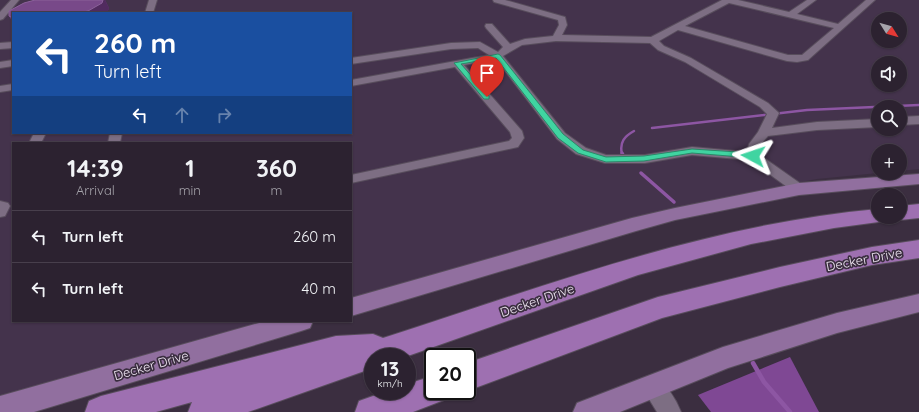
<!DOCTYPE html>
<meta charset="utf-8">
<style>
:root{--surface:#2c2230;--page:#342a38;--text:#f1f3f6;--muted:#a6a4ab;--line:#483f4c}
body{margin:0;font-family:Quicksand,sans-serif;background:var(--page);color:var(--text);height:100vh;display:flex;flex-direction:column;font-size:15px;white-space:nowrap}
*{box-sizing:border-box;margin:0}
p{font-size:13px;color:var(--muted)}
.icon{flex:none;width:22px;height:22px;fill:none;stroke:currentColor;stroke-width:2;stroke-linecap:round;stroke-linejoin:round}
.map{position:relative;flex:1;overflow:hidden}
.sheet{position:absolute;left:12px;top:142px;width:340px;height:180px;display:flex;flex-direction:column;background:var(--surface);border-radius:0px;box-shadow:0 1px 3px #0004,0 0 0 1px var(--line)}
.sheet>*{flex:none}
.hud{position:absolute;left:12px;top:12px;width:340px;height:122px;border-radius:0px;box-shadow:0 1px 3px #0004,0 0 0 1px var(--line);background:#1a4fa0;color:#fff;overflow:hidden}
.needle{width:26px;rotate:127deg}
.buttons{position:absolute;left:871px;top:12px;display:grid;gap:8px}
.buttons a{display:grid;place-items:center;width:36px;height:36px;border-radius:50%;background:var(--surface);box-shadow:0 1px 3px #0004,0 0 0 1px var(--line);font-size:20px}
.speed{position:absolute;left:364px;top:348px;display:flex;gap:8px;font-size:20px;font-weight:700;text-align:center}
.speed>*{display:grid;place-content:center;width:52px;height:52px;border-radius:50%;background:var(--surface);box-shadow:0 1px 3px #0004,0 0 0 1px var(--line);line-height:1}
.speed small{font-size:10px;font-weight:400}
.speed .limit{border:2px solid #111;border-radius:6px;background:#fff;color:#111}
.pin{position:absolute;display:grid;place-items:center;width:34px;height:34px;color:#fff;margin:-41px -17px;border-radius:50% 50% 50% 0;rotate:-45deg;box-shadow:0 0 4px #0007}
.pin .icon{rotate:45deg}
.me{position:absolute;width:44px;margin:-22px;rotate:275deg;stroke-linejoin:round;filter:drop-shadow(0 0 3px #0008)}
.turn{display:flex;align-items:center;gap:14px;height:84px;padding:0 16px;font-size:18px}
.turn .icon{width:52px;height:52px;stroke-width:2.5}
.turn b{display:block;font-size:28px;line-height:34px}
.lanes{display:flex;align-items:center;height:38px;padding:0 16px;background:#0003;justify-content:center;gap:20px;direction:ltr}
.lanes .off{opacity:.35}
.eta{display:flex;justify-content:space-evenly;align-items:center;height:68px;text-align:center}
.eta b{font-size:24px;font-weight:800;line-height:28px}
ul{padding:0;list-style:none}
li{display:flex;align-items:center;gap:12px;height:52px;padding:0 16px;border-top:1px solid var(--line)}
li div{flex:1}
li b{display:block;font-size:15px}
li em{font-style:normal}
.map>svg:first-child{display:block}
.built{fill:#44334c;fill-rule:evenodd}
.forest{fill:#7f4894}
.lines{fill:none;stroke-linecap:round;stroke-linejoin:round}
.stream-far2{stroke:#8d56a3;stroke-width:2.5}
.stream-far1{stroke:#8d56a3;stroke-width:3.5}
.stream{stroke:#8d56a3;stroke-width:4.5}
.minor-casing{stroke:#584d5c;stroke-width:2}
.major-casing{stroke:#584d5c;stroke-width:2}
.highway-casing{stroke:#584d5c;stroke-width:2}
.minor{fill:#7d6e83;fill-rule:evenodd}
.major{fill:#916f9f;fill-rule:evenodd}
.highway{fill:#9e70b1;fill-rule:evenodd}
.wall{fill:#69367c}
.shaded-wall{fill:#512b5f}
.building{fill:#784989;stroke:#8b629a}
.route{fill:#40d4a1;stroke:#2a8a69}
.labels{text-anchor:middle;stroke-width:3.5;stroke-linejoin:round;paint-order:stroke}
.near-street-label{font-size:13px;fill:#f1e8f4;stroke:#3b2e40}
</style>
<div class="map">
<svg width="919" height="412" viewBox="0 0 919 412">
<rect width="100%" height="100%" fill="#3b2e40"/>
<path class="built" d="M 0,0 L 919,0 L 919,169 L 900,171 L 900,151 L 878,151 L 878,173 L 817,179 L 780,186 L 775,190 L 717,199 L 660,212 L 599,227 L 351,299 L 351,143 L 13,143 L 13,321 L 275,321 L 0,401 ZM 13,13 L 351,13 L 351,133 L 13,133 ZM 878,19 L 900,19 L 900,41 L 878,41 ZM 878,63 L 900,63 L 900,85 L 878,85 ZM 878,107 L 900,107 L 900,129 L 878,129 Z"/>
<path class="forest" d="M 790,357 L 819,412 L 711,412 L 698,395 Z"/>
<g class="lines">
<path class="stream-far2" d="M 652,128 L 807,110 L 919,105
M 622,154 C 619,142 625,136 634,131"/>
<path class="stream-far1" d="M 622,153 L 623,155
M 641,173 L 674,202"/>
<path class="stream" d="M 753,363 L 764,382 L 790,412"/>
<g class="minor-casing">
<path id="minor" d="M 11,0 L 19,0 L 3,19 L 0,20 L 0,12 Z
M 149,0 L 157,0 L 153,13 L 145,13 Z
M 493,0 L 505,0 L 565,17 L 567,25 L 562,35 L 651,37 L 722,0 L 738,0 L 789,12 L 807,0 L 816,0 L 797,14 L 838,24 L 866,0 L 875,0 L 808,60 L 797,62 L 787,61 L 678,30 L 659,41 L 664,46 L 691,58 L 768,103 L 779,113 L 772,128 L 817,122 L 878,119 L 878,127 L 817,130 L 768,136 L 761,144 L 760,155 L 804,186 L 806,189 L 804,192 L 799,193 L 794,192 L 750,160 L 692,155 L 645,163 L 605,163 L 576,154 L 557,139 L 496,59 L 464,65 L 522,131 L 524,138 L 518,147 L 351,183 L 351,175 L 509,141 L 512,138 L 510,132 L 455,67 L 351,86 L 351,80 L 489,55 L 478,48 L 451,49 L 351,64 L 351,58 L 451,43 L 480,42 L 498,52 L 503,47 L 486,28 L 485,26 L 486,24 L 492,24 L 510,44 L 525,39 L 553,36 L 559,25 L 558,20 L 494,2 ZM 729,3 L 834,28 L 802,55 L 788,55 L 685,26 ZM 556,41 L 650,43 L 658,50 L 685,62 L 760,107 L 767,114 L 758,132 L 749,144 L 747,152 L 692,147 L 645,155 L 606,155 L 586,148 L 565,133 L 503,56 L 522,45 Z
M 13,42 L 13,48 L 0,49 L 0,43 Z
M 13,60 L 13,66 L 0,68 L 0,62 Z
M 13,84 L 13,90 L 0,92 L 0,86 Z
M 919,116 L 919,124 L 900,125 L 900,117 Z
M 34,133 L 46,133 L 41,143 L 29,143 Z
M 110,133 L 122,133 L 120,143 L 108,143 Z
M 0,201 L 8,203 L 10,206 L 5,216 L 0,217 Z
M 652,376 C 665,381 676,399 681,412 L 657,412 L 641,386 L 644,379 Z"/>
</g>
<g class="major-casing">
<path id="major" d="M 919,174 L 919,184 L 799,195 L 675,220 L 636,231 L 351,316 L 351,298 L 632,218 L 675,208 L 799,183 Z
M 919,294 L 919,312 L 837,333 L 728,368 L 620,412 L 573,412 L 577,403 L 723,347 L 837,313 Z
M 266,321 L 313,321 L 310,328 L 301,331 L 34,412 L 0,412 L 0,396 Z"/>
</g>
<g class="highway-casing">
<path id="highway" d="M 919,204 L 919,218 L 900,220 L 891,217 L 900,217 L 900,206 Z
M 878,209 L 878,217 L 889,217 L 886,221 L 834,228 L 751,244 L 638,275 L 405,357 L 373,357 L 373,368 L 248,412 L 188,412 L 192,402 L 156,412 L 85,412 L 89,401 L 101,396 L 336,336 L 373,334 L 383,338 C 545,286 708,224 878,209 Z
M 919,240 L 919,258 L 872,265 L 780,287 L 662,318 L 467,391 L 467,363 L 658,297 L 780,267 L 872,247 Z
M 433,376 L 433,391 L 448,391 L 444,400 L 413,412 L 355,412 L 359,401 L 387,391 L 407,391 L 407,384 Z"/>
</g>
<use href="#minor" class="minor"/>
<use href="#major" class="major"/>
<use href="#highway" class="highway"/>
</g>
<path class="wall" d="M 35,0 L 105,0 L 109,8 L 107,13 L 13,13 L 13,23 L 9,16 L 9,11 L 24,3 Z"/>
<path class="shaded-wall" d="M 103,0 L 105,0 L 109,8 L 107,13 L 79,13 Z"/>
<path class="building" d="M 35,0 L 103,0 L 102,3 L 88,11 L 79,13 L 13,13 L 13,18 L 9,16 L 9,11 L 24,3 Z"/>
<path class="route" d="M 498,54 L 500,55 L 563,134 L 583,150 L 606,157 L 644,156 L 692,149 L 753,153 L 757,156 L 753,158 L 692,153 L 644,161 L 606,162 L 578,153 L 558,138 L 496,58 L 461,64 L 489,96 L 489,99 L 484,99 L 454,63 Z"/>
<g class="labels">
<g class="near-street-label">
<text transform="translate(864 259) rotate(-11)" y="5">Decker Drive</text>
<text transform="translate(537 300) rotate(-19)" y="5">Decker Drive</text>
<text transform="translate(151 365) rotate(-16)" y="5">Decker Drive</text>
</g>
</g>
</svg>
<div class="buttons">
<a><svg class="needle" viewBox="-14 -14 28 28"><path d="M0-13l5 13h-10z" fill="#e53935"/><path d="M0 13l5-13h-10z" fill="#a6a4ab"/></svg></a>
<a><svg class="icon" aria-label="sound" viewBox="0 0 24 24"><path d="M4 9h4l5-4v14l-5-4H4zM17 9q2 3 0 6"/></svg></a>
<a><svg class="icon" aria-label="search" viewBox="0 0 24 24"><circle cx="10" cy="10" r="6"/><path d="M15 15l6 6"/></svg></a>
<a>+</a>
<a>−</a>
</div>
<div class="speed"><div>13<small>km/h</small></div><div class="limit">20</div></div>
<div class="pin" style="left:487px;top:97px;background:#d93025"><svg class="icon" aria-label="arrive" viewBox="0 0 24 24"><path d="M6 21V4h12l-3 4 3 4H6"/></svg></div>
<svg class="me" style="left:753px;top:156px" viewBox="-20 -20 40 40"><path d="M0-17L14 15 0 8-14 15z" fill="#40d4a1" stroke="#fff" stroke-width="4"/></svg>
<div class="hud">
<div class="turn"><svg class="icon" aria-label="left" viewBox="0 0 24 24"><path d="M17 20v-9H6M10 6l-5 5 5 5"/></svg><div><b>260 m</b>Turn left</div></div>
<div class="lanes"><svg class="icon" aria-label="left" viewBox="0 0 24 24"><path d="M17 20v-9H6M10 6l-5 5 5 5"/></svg><svg class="icon off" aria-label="ahead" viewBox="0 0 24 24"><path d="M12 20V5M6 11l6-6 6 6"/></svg><svg class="icon off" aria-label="right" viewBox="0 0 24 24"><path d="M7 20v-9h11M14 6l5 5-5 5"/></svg></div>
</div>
<section class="sheet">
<div class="eta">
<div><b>14:39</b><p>Arrival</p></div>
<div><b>1</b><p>min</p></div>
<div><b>360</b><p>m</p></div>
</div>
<ul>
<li><svg class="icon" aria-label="left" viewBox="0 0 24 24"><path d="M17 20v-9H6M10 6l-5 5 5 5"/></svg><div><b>Turn left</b></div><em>260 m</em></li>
<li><svg class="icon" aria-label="left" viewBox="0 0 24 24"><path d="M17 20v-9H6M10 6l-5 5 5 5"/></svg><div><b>Turn left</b></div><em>40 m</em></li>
</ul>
</section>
</div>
